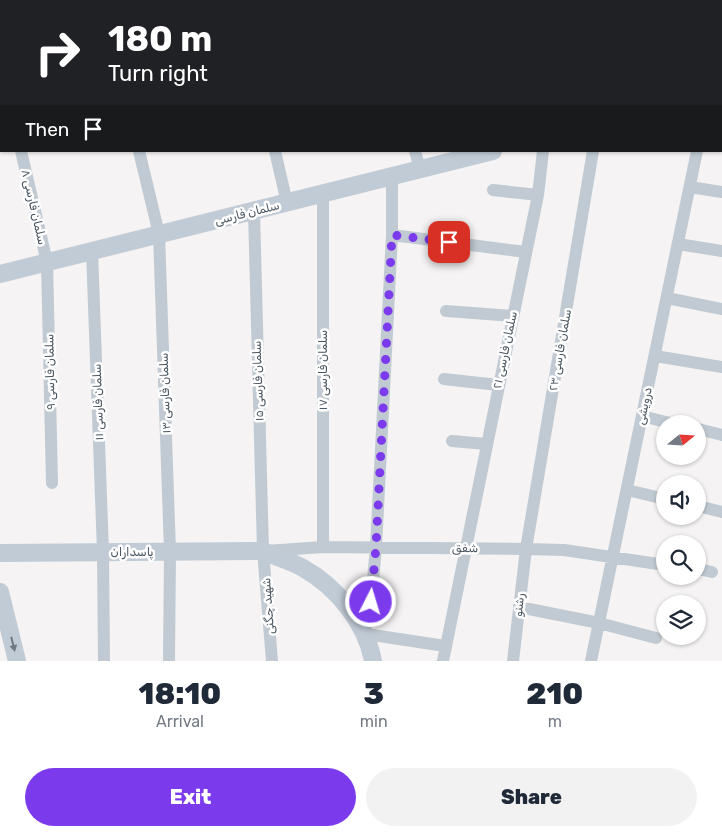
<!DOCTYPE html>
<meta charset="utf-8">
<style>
:root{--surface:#fff;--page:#f2f2f3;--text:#1f2937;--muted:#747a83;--accent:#7c3aed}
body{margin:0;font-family:Rubik,Vazirmatn,sans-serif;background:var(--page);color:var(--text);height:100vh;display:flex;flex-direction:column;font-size:19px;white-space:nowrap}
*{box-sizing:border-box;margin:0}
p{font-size:16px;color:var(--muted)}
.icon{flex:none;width:28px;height:28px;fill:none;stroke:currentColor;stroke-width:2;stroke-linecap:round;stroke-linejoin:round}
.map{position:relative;height:661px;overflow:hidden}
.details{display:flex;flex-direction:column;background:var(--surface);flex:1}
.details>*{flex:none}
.hud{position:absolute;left:0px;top:0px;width:722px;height:152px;box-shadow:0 1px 4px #0004;background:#202124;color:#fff;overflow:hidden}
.needle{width:32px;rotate:72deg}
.tools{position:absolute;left:656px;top:415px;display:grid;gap:10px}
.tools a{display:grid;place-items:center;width:50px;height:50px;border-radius:50%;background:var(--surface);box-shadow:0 1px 4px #0004;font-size:25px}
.pin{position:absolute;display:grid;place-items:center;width:42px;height:42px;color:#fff;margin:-21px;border-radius:10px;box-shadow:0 2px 8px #0006}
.me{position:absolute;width:55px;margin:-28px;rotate:5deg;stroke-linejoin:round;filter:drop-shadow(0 0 4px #0008)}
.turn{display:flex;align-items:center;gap:18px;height:105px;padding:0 25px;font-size:22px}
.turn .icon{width:65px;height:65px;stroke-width:2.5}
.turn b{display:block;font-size:35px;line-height:42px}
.then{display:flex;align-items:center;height:48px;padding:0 25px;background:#0003;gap:10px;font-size:19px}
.eta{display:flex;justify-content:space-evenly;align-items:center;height:85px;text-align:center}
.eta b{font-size:30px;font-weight:800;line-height:35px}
.cta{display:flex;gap:10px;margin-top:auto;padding:10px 25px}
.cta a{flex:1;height:58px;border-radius:30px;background:var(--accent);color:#fff;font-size:20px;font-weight:800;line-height:58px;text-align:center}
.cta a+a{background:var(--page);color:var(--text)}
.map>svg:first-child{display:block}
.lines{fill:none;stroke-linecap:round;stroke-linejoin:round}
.street{stroke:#c1cad2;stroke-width:12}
.secondary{stroke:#c1cbd6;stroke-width:18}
.oneway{fill:#6e7984}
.route{stroke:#7c3aed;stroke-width:9;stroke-dasharray:0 16.2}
.labels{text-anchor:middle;stroke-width:5;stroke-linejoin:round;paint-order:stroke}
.street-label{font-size:12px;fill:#4a5661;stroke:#fff}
</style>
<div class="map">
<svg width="722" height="661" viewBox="0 0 722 661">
<rect width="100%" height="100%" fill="#f5f3f3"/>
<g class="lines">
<path class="street" d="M 103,0 L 104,1
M 240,0 L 240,1
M 377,0 L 377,1
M 510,0 L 511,1
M 613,0 L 613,1
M 684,0 L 685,1
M 721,5 L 722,5
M 0,61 L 1,66
M 721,95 L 722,95
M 721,136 L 722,136
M 21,151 L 47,262 L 52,483
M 139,151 L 159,234 L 170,552 L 169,661
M 275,151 L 287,203
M 415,151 L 420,169
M 690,187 L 722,192
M 493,190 L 538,195
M 323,194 L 323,547
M 254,211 L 263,551 L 272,661
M 392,235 L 526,252
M 678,244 L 722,251
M 92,251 L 103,552 L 104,661
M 667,298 L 722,309
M 446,311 L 512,316
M 655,356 L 722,367
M 444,379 L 498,385
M 642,416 L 674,424
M 698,429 L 722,435
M 452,441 L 486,444
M 627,490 L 665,499
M 698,506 L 722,512
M 266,551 L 323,547 L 526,549 L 564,550 L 665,565
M 698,569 L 712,572
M 371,602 L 376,547 L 392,235 L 392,177
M 519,607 L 599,623 L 656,638
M 366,634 L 445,646
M 443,661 L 538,195 L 543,151
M 513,661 L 526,549 L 593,151
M 591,661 L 697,151"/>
<path class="secondary" d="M 0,274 L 493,151
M 0,553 L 263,551 C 276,557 291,561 303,568 C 337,587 366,623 373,661
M 0,592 L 17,661"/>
</g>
<defs><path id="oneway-solid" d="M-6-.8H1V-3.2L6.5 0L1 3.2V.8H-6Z" transform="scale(1.25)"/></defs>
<use class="oneway" href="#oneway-solid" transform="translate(13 644) rotate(76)"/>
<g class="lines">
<path class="route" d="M 371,602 L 376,547 L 392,235 L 449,242"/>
</g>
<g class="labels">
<g class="street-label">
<text transform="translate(34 207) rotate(77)" y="4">سلمان فارسی ۸</text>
<text transform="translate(247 213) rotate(-14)" y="4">سلمان فارسی</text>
<text transform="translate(505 350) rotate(-78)" y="4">سلمان فارسی ۲۱</text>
<text transform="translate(560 350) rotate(-80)" y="4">سلمان فارسی ۲۳</text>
<text transform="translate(323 370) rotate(-90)" y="4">سلمان فارسی ۱۷</text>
<text transform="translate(50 372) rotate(-91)" y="4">سلمان فارسی ۹</text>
<text transform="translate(258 381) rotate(-92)" y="4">سلمان فارسی ۱۵</text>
<text transform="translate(165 393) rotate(-92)" y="4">سلمان فارسی ۱۳</text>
<text transform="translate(98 402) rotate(-92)" y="4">سلمان فارسی ۱۱</text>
<text transform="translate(644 406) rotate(-78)" y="4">درویشی</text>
<text transform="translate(465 548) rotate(1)" y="4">شفق</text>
<text x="132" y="556">پاسداران</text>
<text transform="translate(519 605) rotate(-84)" y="4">رشنو</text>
<text transform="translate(268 606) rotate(-94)" y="4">شهید چگنی</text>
</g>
</g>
</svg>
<div class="tools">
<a><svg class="needle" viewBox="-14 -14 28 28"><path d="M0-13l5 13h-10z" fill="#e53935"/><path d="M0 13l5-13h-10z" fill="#747a83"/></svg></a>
<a><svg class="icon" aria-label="sound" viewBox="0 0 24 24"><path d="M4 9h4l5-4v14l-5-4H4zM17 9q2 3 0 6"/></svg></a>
<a><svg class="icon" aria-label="search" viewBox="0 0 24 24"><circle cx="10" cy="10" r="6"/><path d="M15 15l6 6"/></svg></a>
<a><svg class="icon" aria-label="layers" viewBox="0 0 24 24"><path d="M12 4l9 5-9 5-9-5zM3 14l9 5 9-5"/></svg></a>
</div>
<div class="pin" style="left:449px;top:242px;background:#d93025"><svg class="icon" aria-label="arrive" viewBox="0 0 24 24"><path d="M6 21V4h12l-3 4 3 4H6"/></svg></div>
<svg class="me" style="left:371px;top:602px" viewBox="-20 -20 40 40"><circle r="17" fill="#7c3aed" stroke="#fff" stroke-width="3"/><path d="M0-11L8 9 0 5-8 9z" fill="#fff"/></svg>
<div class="hud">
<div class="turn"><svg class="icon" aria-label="right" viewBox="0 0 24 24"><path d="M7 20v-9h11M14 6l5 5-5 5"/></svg><div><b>180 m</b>Turn right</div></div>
<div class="then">Then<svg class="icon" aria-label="arrive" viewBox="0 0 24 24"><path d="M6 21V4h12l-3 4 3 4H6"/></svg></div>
</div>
</div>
<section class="details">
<div class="eta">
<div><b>18:10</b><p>Arrival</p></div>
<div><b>3</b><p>min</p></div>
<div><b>210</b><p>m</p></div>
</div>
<div class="cta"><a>Exit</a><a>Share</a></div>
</section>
